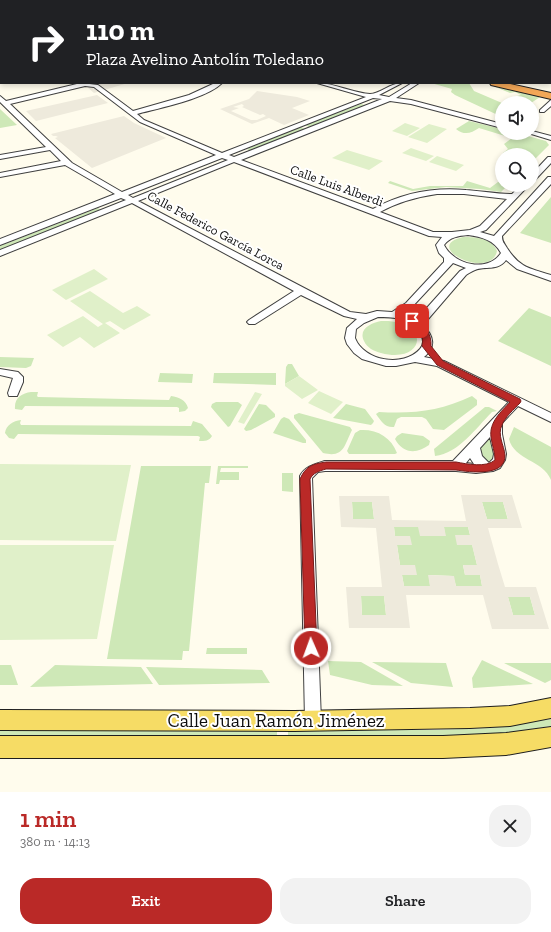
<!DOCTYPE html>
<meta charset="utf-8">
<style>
:root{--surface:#fff;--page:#f2f2f2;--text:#202124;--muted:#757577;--accent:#ba2927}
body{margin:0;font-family:"Zilla Slab",serif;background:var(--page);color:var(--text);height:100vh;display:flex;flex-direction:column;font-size:15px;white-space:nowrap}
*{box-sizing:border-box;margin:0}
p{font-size:13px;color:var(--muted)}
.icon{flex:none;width:22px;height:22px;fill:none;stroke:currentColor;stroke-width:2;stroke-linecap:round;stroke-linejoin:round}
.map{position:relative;height:792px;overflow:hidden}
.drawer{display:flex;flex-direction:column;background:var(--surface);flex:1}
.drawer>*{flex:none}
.guide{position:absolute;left:0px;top:0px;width:551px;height:84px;box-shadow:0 2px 6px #0003;background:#202124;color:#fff;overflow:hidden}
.fabs{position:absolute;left:495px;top:96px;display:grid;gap:8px}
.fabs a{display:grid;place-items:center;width:44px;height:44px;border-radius:50%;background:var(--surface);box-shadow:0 2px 6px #0003;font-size:20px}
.pin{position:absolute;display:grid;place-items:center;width:34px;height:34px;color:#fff;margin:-17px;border-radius:8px;box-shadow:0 2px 6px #0006}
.me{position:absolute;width:44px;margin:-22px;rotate:358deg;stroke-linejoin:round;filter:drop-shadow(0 0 3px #0008)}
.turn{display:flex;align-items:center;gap:14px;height:84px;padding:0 20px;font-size:18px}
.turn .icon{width:52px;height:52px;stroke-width:2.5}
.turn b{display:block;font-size:28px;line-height:34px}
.round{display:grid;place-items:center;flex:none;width:42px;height:42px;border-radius:16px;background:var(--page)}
.overview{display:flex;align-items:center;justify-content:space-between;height:68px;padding:0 20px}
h1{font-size:24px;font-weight:600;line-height:30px;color:var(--accent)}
.cta{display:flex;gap:8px;margin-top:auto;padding:8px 20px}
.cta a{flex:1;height:46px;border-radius:16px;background:var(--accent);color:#fff;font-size:16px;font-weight:600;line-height:46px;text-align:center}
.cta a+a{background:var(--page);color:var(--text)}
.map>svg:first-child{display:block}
.green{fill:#cee8b7}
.pitch{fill:#e0f0c9}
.plaza{fill:#eeeadc;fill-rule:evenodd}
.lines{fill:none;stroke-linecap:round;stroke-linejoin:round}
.minor-casing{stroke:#404040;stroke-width:2}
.major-casing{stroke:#1e1e1e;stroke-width:2}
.highway-casing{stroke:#1e1e1e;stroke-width:2}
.minor{fill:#fff;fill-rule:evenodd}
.major{fill:#f6dc65;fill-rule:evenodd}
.highway{fill:#f2a757;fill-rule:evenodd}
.route{fill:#ba2927;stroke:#791b19}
.labels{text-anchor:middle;stroke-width:4;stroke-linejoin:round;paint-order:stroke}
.far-street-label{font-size:13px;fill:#0d0d0d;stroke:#fff}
.near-street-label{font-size:19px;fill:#0d0d0d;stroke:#fff}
</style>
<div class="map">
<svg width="551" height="792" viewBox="0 0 551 792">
<rect width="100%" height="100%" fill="#fffced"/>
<path class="green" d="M 431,83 L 469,83 L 474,91 L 502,103 L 502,117 L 455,95 L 451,92 L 452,89 Z
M 493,86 L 540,97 L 531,103 L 516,103 L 525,100 L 517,96 L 521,95 L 515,92 L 510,93 Z
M 361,104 L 365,105 L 309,127 L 305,125 Z
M 0,109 L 17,125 L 0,128 Z
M 469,121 L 502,129 L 502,133 L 517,133 L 546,141 L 549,145 L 532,162 L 532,155 L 510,155 L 503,153 L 508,149 L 504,144 L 512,138 L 479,128 C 471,133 465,136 456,129 Z
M 301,127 L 305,129 L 250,151 L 247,149 Z
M 502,179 L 502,185 L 508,185 L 501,192 L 480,189 L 446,187 L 412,191 L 388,183 L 390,181 L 413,189 L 430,186 L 463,186 L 467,181 L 490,188 Z
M 551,197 L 551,243 L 520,233 Z
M 98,208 L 101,210 L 0,250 L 0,246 Z
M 463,237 C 476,237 492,238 497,251 C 491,281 420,247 463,237 Z
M 529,308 L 551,317 L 551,366 L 498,341 Z
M 381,321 C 432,319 426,365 381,353 C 374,351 367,348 364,341 C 358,329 371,323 381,321 Z
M 0,357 L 34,358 L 31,366 L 26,368 L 0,367 Z
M 288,364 L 292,364 L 299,376 L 285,384 L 286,367 Z
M 160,373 L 193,374 L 192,383 L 158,382 Z
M 214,373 L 276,373 L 276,385 L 213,383 Z
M 31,392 L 38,392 L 37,396 L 38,397 L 169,400 L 171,396 C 179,397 186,400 188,408 L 185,411 L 179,412 L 179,408 L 177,407 L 25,406 L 22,410 L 15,409 C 14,398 22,393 31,392 Z
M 472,396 L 477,400 L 477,405 L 444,430 L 433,429 L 426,419 L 422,417 L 401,417 L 397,419 L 394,427 C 385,428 381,421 376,414 L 379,412 C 414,414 440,411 472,396 Z
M 216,402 L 238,402 L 242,405 L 230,426 L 228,427 L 211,407 L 212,404 Z
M 259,404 L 266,405 L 275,414 L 275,417 L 251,430 L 246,431 L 244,429 Z
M 346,404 L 365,409 L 374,421 L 373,423 L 371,425 L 333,418 Z
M 485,407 L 489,407 L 497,411 L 492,412 C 475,429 459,453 435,456 L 434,449 Z
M 299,413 L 350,427 L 352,430 C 344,446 344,458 323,453 L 294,418 L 294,415 Z
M 284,417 L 289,419 L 306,440 L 306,443 L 303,443 L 273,433 L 281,419 Z
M 21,420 L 20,423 L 21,425 L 191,426 L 193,421 L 202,424 L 212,436 C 209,441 205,441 199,441 L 200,437 L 198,436 L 18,434 L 14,439 L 9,438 L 5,433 C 6,425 13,421 21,420 Z
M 514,427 L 551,447 L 551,480 C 543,460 514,460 509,439 Z
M 360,430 C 377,429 391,437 397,453 L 395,454 L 349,454 L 347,451 L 355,433 Z
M 491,431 L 494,446 L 494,461 L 485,463 L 478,447 Z
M 402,433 L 423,436 L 430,441 L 429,445 C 417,454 403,454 395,439 L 397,436 Z
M 141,466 L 211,466 L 209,483 L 205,483 L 189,651 L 183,651 L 182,660 L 107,659 Z
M 218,466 L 248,466 L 248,468 L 221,468 L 220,472 L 239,472 L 239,480 L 220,480 L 219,484 L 216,484 Z
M 282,473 L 293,473 L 293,492 L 282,491 Z
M 352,502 L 372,502 L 374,519 L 353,519 Z
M 482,502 L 503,502 L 508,520 L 487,519 Z
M 394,527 L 419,527 L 421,536 L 445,536 L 444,527 L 468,527 L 470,535 L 457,545 L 472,544 L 477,565 L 463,565 L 465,575 L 480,575 L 482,586 L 456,586 L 453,576 L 429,575 L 430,586 L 404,586 L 402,575 L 416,575 L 400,565 L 397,545 L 410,536 L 395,536 Z
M 361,596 L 384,596 L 386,615 L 362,615 Z
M 508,597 L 530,597 L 535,615 L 513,615 Z
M 207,648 L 247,648 L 247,654 L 206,654 Z
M 482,660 L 533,684 L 473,688 L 472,678 Z
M 328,661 L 361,662 L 403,686 L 372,685 L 330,675 Z
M 372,662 L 446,663 L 453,687 L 411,683 Z
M 504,663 L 551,663 L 551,680 L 545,683 Z
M 0,665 L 11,665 L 18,685 L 0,685 Z
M 55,665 L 141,667 L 153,684 L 30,687 Z
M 146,667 L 262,670 L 270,683 L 159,685 Z
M 551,719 L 551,726 L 491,735 L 434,737 L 288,736 L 288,729 L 433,730 L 488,728 Z
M 0,729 L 277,729 L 277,736 L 0,737 Z"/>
<path class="pitch" d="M 405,123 L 420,128 L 407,136 L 392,131 Z
M 429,124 L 447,129 L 427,143 L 408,137 Z
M 411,148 L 434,156 L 426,161 L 402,153 Z
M 347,150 L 383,161 L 369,170 L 332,158 Z
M 437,156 L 464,165 L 456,171 L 429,162 Z
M 94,269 L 108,279 L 66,300 L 52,290 Z
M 90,291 L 123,313 L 137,306 L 151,315 L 124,330 L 110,321 L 105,323 L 120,333 L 94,348 L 80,337 L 63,347 L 47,335 L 83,316 L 98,327 L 103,324 L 70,301 Z
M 299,376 L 318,390 L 302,399 L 285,386 L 285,384 Z
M 319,391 L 343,402 L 331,414 L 308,403 Z
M 255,392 L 262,394 L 244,424 L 238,422 Z
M 0,464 L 131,465 L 116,541 L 0,540 Z
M 0,545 L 114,545 L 97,639 L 0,640 Z"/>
<path class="plaza" d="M 75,83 L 98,84 L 128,83 L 94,93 L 87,87 L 82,88 Z
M 257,91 L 297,97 L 310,101 L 292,108 L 309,115 L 284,125 L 269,118 L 252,124 L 220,109 L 249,99 ZM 242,104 L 244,106 L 242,107 L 260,115 L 263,114 L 266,116 L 257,120 L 251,120 L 231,111 L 239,108 L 233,107 Z
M 97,95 L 108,103 L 36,121 L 26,111 Z
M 124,116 L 134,123 L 166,138 L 92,168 L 55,138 L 58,137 L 56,136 L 53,136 L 51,134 Z
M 461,495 L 512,495 L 522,528 L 488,528 L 498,564 L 505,587 L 536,587 L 549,629 L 492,629 L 483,595 L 406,595 L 410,628 L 349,628 L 346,587 L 382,587 L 376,528 L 341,527 L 339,496 L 389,496 L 392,520 L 466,521 ZM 352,502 L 372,502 L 374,519 L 353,519 ZM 482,502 L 503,502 L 508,519 L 487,519 ZM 394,527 L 418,527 L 420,536 L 446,536 L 444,527 L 468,527 L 470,535 L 455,535 L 457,545 L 472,545 L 477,565 L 463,565 L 465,575 L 480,575 L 482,586 L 456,586 L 454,576 L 428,575 L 430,586 L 404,586 L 402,575 L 417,575 L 415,565 L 400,565 L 397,545 L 412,545 L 410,536 L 395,536 ZM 361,596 L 384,596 L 386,615 L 362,615 ZM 508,597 L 530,597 L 535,615 L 513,615 Z"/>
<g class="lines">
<g class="minor-casing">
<path id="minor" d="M 59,0 L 72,0 L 72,1 L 59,1 Z
M 154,0 L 162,0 L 162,1 L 154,1 Z
M 271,0 L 276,0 L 276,1 L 271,1 Z
M 329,0 L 338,0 L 338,1 L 329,1 Z
M 508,0 L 516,0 L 516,1 L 508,1 Z
M 545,0 L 551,0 L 551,2 L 550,1 Z
M 550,15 L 551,15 L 551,19 L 550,19 Z
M 550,23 L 551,24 L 551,28 L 550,27 Z
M 0,33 L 1,33 L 1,37 L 0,37 Z
M 551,45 L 551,49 L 550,50 L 550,46 Z
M 1,49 L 1,53 L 0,54 L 0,50 Z
M 550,55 L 551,55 L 551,59 L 550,59 Z
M 0,58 L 1,58 L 1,62 L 0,62 Z
M 550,63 L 551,63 L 551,67 L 550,67 Z
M 81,83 L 98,85 L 133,111 L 189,95 L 215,83 L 222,83 C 206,99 159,108 137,114 L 144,120 L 222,153 L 366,97 L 317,83 C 335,83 352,93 370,94 C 380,94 390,83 402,83 L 379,95 L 389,97 L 412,83 L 419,83 L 396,98 L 411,100 L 502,124 L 502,128 L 411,104 L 390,101 L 241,160 L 373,209 C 402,193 433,187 466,190 C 481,191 497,194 512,194 L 521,185 L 529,185 L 486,230 L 480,232 L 494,236 L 548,177 L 551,177 L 551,184 L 502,236 C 502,242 504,243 507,248 C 520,268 529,268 551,275 L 551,281 L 517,269 L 506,260 C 498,271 485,266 475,270 C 472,271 469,273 466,275 L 423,325 C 433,335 437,347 424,357 L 444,361 L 551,413 L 551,422 L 518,406 L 502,423 L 502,434 L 506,454 L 505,460 L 500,468 L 493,471 L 476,473 L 456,471 L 325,471 L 318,472 L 312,478 L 321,721 L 319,727 L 313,729 L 307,727 L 305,721 L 300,476 C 305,466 315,464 325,461 L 453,461 L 509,402 L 437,366 L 415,362 L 396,366 L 386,366 L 362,359 L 354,353 L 347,344 L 345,338 L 347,328 L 357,319 L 344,316 L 301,295 L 255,324 L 249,324 L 247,322 L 249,320 L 294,291 L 132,203 L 0,256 L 0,250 L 126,200 L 121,198 L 0,245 L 0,239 L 115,194 L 65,165 L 0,177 L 0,173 L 61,161 L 50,150 L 0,159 L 0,155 L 46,147 L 0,102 L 0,96 L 6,101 ZM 85,86 L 94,87 L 140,122 L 216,155 L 122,192 L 72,163 L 10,104 ZM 373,98 L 382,99 L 234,157 L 229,155 ZM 222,158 L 228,160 L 133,198 L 128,195 ZM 234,162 L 429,236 L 442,237 L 436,245 L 439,253 L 444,258 L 444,262 L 406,303 L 392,312 L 377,311 L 366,314 L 350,312 L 138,201 ZM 437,194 L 464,194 L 507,199 L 480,226 L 470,230 L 452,232 L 433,232 L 380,212 C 398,202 416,197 437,194 ZM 468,235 C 482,237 494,240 501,253 C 488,273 454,265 444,245 C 450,237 458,236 468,235 ZM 453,263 L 466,268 L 460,271 L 416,320 L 403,314 L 412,307 ZM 378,317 C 385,317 392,317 399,319 C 409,322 431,337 420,349 C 403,368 364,361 355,338 L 356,329 L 364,323 ZM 490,437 L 494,454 L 493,459 L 489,463 L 482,456 L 480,448 ZM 470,458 L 474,464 L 466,463 Z
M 551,100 L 551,106 L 544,112 L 540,112 L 540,110 Z
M 532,131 L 551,136 L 551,140 L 528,133 L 532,133 Z
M 548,157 L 551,157 L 551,163 L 535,180 L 532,180 L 532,174 Z
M 0,369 L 18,372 L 23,377 L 23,382 L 17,396 L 9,396 L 8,393 L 13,378 L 0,375 Z"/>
</g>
<g class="major-casing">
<path id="major" d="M 551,698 L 551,718 L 510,726 L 470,728 L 294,731 L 0,730 L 0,710 L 294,711 L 470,708 L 510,706 Z
M 551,727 L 551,747 L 506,755 L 443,758 L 0,758 L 0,736 L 443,736 L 506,733 Z"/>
</g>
<g class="highway-casing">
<path id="highway" d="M 0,11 L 1,11 L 1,15 L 0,15 Z
M 490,83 L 506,83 L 551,93 L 551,99 L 491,85 Z"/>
</g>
<use href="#minor" class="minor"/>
<use href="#major" class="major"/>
<use href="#highway" class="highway"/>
</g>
<path class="route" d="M 412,318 C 424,322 432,334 431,346 L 443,361 L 520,399 L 521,401 L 520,403 C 514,409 505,417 502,425 C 497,435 504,445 505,455 C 506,477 470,472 456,470 L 326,469 C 319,471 313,473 310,479 L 317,648 L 315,652 L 311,653 L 306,652 L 305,648 L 300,479 C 306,466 312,464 326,462 L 456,462 C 467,464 486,468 495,460 C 495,452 492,445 491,437 C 489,422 501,412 510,402 L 437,365 L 422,346 C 425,331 417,331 408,321 Z"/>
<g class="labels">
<g class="far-street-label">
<text transform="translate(337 185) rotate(20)" y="5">Calle Luis Alberdi</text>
<text transform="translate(216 230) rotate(28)" y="5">Calle Federico García Lorca</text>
</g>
<g class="near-street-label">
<text x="276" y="727">Calle Juan Ramón Jiménez</text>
</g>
</g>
</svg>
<div class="fabs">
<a><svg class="icon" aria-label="sound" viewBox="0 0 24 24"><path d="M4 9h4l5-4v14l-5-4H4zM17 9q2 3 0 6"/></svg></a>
<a><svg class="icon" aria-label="search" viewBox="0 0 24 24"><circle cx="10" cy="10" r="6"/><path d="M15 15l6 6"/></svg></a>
</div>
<div class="pin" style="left:412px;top:321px;background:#d93025"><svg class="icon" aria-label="arrive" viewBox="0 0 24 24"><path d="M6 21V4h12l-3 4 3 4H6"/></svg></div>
<svg class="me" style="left:311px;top:648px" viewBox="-20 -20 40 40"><circle r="17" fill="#ba2927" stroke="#fff" stroke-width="3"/><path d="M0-11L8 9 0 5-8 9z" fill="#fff"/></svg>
<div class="guide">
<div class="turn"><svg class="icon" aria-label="right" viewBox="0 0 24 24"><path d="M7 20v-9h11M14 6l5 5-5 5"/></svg><div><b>110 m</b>Plaza Avelino Antolín Toledano</div></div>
</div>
</div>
<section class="drawer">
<div class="overview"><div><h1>1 min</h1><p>380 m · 14:13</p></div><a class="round"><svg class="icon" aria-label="close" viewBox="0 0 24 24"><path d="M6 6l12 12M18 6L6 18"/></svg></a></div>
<div class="cta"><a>Exit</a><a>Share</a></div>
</section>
